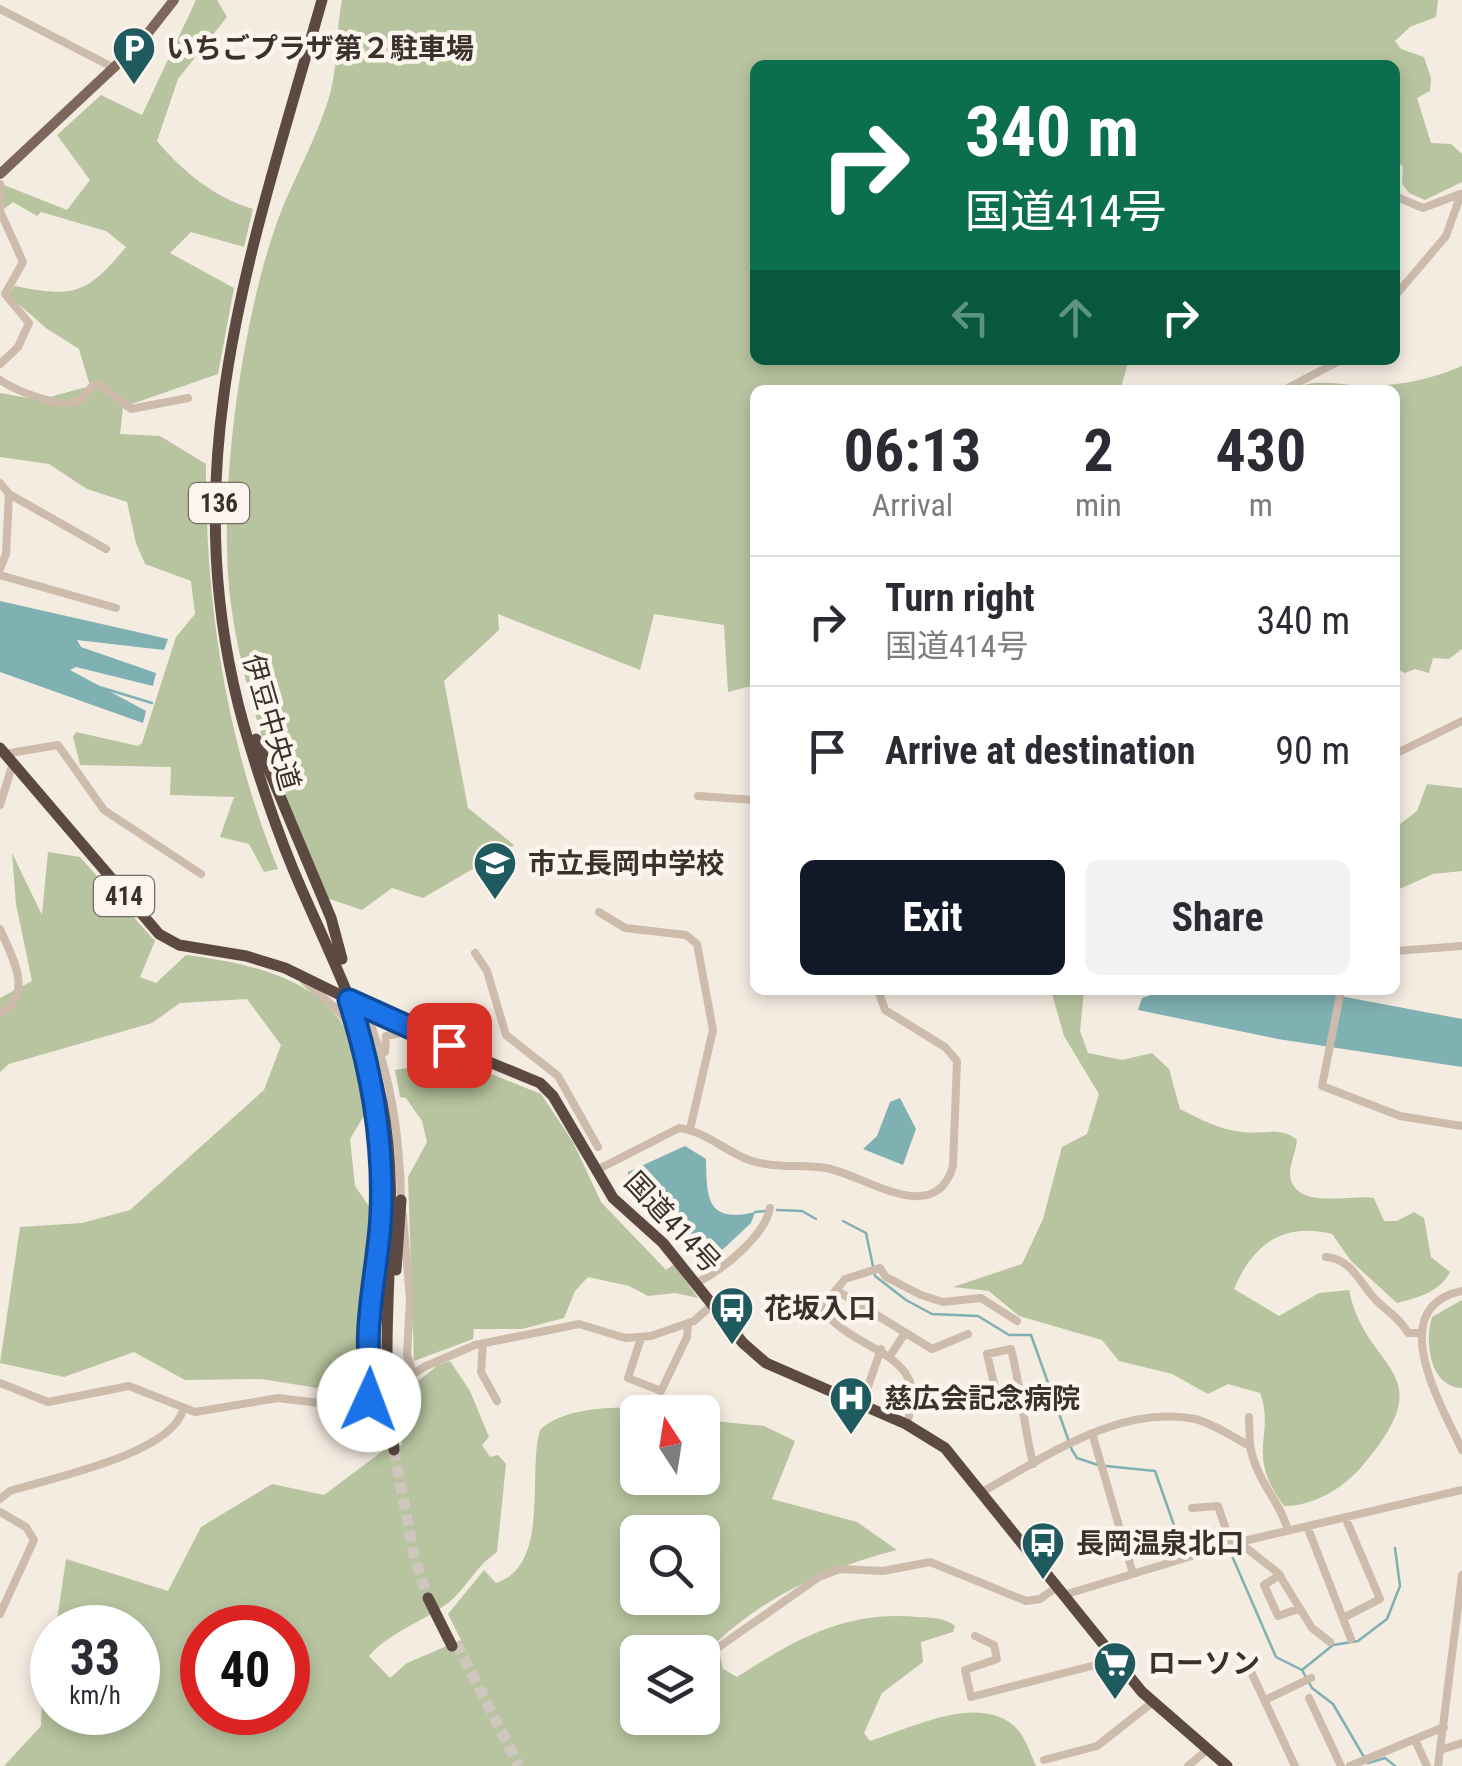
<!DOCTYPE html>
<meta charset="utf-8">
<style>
:root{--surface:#fff;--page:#f2f2f3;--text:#2b2b33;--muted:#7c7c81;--line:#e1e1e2;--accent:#111827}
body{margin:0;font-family:"Roboto Condensed","Noto Sans JP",sans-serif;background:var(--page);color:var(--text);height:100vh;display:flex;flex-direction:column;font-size:38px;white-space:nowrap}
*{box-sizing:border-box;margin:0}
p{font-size:32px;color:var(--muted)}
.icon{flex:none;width:55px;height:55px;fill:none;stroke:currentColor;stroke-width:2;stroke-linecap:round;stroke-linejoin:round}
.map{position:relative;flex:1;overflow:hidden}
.panel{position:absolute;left:750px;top:385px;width:650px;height:610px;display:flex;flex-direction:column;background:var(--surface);border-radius:15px;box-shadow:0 5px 15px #0003}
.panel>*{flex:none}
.guide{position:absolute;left:750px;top:60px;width:650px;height:305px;border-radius:15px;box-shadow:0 5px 15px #0003;background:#0b6e4f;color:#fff;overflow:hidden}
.needle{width:65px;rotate:348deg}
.tools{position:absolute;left:620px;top:1395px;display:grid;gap:20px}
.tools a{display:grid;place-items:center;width:100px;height:100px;border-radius:15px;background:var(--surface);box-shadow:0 5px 15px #0003;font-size:50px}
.speed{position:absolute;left:30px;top:1605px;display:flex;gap:20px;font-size:50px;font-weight:700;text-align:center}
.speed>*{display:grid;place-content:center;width:130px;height:130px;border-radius:50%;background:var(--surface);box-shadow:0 5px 15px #0003;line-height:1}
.speed small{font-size:25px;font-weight:400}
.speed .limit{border:15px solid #d22;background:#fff;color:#111}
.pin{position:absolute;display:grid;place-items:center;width:85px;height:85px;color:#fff;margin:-42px;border-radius:20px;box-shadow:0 5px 15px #0006}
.me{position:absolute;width:110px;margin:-55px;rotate:2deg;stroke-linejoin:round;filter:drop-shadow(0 0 8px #0008)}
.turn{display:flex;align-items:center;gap:35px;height:210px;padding:0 50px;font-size:45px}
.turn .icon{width:130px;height:130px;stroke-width:2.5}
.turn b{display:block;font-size:70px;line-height:85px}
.lanes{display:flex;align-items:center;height:95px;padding:0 50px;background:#0003;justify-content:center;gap:50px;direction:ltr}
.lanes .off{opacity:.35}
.eta{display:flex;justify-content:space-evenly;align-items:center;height:170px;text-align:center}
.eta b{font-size:60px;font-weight:700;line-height:70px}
.button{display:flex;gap:20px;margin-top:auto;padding:20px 50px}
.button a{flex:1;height:115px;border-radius:15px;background:var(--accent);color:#fff;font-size:40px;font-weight:700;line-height:115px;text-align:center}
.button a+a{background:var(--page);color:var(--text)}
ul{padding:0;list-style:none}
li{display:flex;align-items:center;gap:30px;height:130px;padding:0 50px;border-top:2px solid var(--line)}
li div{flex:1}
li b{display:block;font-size:38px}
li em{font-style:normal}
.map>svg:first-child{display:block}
.green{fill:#b8c4a0;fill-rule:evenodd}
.water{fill:#7fb0b2}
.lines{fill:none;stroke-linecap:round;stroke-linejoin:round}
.stream{stroke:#7fb0b2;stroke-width:2.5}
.highway-tunnel{stroke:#cfc6bd;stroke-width:11;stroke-dasharray:11 5.5;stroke-linecap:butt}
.minor{stroke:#cdbbac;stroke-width:8}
.major{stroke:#7d675c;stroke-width:10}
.highway{stroke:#5c4a42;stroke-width:11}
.route-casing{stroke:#114b97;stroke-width:25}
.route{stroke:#1a73e8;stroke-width:18}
.labels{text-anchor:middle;stroke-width:9;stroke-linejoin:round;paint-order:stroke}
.shield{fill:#fbf5ee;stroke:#756b66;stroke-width:2.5}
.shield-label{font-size:25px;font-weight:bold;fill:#3b302b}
.poi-label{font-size:28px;font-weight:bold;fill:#3b302b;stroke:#fbf5ee;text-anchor:start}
.street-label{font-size:28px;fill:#3b302b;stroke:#fbf5ee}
</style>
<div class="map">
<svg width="1462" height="1766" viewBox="0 0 1462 1766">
<rect width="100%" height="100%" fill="#f4ebe1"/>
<path class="green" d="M 196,0 L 217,0 L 227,17 L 178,79 L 157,141 C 183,172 214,197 253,209 L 244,247 L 191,232 L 170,253 L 234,288 L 218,374 L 123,407 L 120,434 L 160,436 L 206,464 C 205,601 226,741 278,869 L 264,872 L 249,844 L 220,837 L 234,797 L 170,795 L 171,767 L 80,765 L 73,737 L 76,732 L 138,746 L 142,743 L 176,637 L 195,614 L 191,581 L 145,564 L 136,543 L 127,502 L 87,489 L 49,464 L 0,457 L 0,393 L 39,400 L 90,386 L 79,349 L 46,328 L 8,295 L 15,286 C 75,298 87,294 126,247 L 106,231 L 41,212 L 37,216 L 13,202 L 4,209 L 4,185 L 67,210 L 90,180 L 57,135 L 101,95 L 142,115 Z
M 342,0 L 1438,0 L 1436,17 L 1410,27 L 1395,41 L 1401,49 L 1424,57 L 1431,78 L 1430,91 L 1417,98 L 1431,143 L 1451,144 L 1462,154 L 1462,182 L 1425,200 L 1409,193 L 1402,184 L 1403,167 L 1395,159 L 1395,65 L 755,65 L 755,360 L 1129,360 L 1120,390 L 755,390 L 755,685 L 728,692 L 724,625 L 654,614 L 640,670 L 498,614 L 499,630 L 444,681 L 468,808 L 514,845 L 423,898 L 392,888 L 362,910 L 318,895 C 284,800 245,706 231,605 C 217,500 240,332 274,231 C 290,183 318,139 331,90 C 338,61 336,29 342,0 Z
M 1462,366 L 1462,649 L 1449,659 L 1433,658 L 1429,673 L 1415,669 L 1405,673 L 1395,668 L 1395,390 L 1293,390 C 1315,376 1346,387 1370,386 C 1403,385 1432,379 1462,366 Z
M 1427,784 L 1462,788 L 1462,871 L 1433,874 L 1395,891 L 1395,828 L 1417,811 Z
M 48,852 L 80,857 L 155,941 L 140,977 L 156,983 L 186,955 C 240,962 314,975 344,1027 C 358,1052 362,1082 368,1109 L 350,1139 L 355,1186 L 370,1208 L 369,1266 L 360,1328 L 361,1385 L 330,1390 L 261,1379 L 185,1380 L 134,1352 L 64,1377 L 0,1363 L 20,1227 L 82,1223 L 130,1210 L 264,1090 L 281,1045 L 247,999 L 180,1003 L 152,1023 L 9,1064 L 0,1072 L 0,998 L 32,981 L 16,904 L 12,853 L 42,915 Z
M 1051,990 L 1084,990 L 1080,1031 L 1088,1053 L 1122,1060 L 1152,1053 L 1169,1069 L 1180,1109 C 1200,1119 1220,1130 1242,1132 C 1263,1135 1280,1126 1297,1140 C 1296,1151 1291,1161 1290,1171 C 1289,1213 1354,1193 1374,1198 L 1384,1221 L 1397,1221 L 1414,1212 L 1424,1218 L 1431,1257 L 1450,1272 C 1440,1292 1417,1298 1397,1303 L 1351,1261 L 1332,1234 C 1283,1222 1253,1244 1234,1289 L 1279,1316 L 1319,1293 L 1349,1290 C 1366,1374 1445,1368 1363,1465 C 1344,1488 1314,1506 1284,1506 C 1244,1452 1276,1436 1260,1393 L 1228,1384 L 1208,1394 L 1172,1374 L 1119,1361 L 1102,1340 L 1019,1316 L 989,1291 L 953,1287 L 1022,1264 L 1043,1219 L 1062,1147 L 1087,1134 L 1099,1094 L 1064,1036 Z
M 456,1060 L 541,1094 L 573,1142 L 601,1202 L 666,1270 L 674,1264 L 698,1298 L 675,1293 L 648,1296 L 629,1286 L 588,1277 L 575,1291 L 564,1318 L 522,1329 L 474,1329 L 473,1339 L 414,1361 L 408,1177 L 427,1142 L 422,1121 L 406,1098 L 400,1097 L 395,1070 Z
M 1462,1300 L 1462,1388 C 1430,1387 1424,1342 1432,1317 Z
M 450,1361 L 470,1391 L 489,1437 L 482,1445 L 490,1457 L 498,1455 L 506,1464 L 497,1552 C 475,1567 466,1589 448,1603 C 421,1623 391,1631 369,1656 L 390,1678 L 407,1663 L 461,1640 L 448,1614 L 484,1570 L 496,1583 C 551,1565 527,1474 540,1430 C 566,1404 633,1405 667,1412 L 638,1412 L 638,1478 L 702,1478 L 703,1420 L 764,1426 L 795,1441 L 772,1499 L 857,1522 L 897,1550 C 830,1567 768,1594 717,1642 L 723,1669 L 737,1677 C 796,1639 846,1610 918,1617 C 931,1618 944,1617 955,1626 L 953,1632 L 921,1642 L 923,1662 L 882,1693 L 864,1733 L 870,1741 C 912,1728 983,1691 1018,1730 C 1026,1739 1031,1755 1036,1766 L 4,1766 L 41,1726 L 43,1664 L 52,1637 L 52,1712 L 138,1712 L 138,1628 L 56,1627 L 66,1559 L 168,1591 L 201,1527 L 272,1484 L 324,1495 L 384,1450 L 402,1445 L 400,1396 L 438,1365 ZM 638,1532 L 702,1532 L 702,1598 L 638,1598 ZM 202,1628 L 288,1628 L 288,1712 L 202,1712 ZM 638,1652 L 702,1652 L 702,1718 L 638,1718 Z"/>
<path class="water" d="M 0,601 L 168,639 L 164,650 L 77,640 L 81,647 L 156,673 L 153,686 L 76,667 L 70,670 L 146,711 L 143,723 L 0,672 Z
M 1167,990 L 1308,990 L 1462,1019 L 1462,1067 L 1278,1039 L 1138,1010 L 1142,998 Z
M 900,1098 L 916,1129 L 903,1165 L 863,1149 L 877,1136 L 890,1102 Z
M 685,1146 L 706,1159 C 707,1196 705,1224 755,1212 L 751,1223 L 703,1268 L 628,1181 L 628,1172 Z"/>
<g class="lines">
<path class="stream" d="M 96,686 L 152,703
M 777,1210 L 802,1211 L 816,1219
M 755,1212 L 766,1211
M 843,1221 L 866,1233 L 875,1276 L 906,1300 L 932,1314 L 978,1316 L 1009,1335 L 1031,1335 L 1072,1450 L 1077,1458 L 1098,1465
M 1106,1466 L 1155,1471 L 1183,1551 L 1226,1541
M 1229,1549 L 1276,1657 L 1302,1670 L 1312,1688 L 1333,1704 L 1364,1757
M 1302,1670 L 1333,1645 L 1358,1641 L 1387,1619 L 1400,1586 L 1395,1548
M 1368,1763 L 1385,1758 L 1395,1766"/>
<path class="highway-tunnel" d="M 394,1450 L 414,1556 L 428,1598
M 456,1643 L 519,1766"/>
<path class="minor" d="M 0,9 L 114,68
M 0,184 L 0,208
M 1395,196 L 1423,208 L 1460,194
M 0,211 L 23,262 L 5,294 L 29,323 L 18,347 L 0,364
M 1395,296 L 1446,236 L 1461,194
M 0,380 C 15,390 63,411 80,400 C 89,394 87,387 98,383 L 131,409 L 188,398
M 1284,390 L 1341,360
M 0,483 L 9,494 L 106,549
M 0,569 L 6,554 L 9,494
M 0,575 L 116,608
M 4,754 L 58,745 L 104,810 L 201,874
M 1395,754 L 1462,721
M 698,796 L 755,800
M 0,805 L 13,763
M 599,912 L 625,928 L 686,935 L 697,944 L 713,1030 L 690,1129
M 0,929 C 12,957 35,994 0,1014
M 1395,951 L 1462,946
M 475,953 L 487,971 L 506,1035 L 558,1076 L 598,1147
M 304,981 C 317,994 333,1003 344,1018 C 385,1077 386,1185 378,1253
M 1341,990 L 1322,1086 L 1400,1116 L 1462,1126
M 364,1007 C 390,1071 400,1132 401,1201
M 385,1052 L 386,1036 L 409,1031
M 597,1170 L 679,1128 C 705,1131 725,1151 749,1160 C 775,1169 800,1164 826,1168 C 865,1175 935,1229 953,1166 L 957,1061 L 945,1047 L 885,1010 L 878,990
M 403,1215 L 410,1300 L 407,1355 L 413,1373
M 1326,1257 C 1351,1259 1359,1281 1374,1298 C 1386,1311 1399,1317 1408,1333 L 1422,1333
M 375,1282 L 370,1337 L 376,1397
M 698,1282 C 722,1270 765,1236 770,1208
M 836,1290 L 932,1349 L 968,1334
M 1462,1291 C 1382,1308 1443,1408 1462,1450
M 641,1338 L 628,1378 L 661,1391 L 687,1337 L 688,1324
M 483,1343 L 481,1372 L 497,1401
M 890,1356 L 905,1333
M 0,1383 L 48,1402 L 129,1386 L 195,1412 L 278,1398 L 344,1406 L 376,1397 L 426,1366 L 475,1345 L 579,1324 L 625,1338 L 651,1336 L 694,1321 L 713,1304
M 1022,1394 L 998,1400 L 987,1354 L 1011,1349 C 1021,1388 1024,1427 1033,1464
M 862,1404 L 881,1349
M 1249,1417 L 1250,1446
M 906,1424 C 937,1350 848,1353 822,1307 L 845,1279 L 880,1268 L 886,1277 L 921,1295 L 943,1302 L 981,1298 L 1017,1321
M 1092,1433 L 1133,1574
M 980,1493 C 1045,1458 1117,1404 1195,1419 C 1215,1424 1232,1437 1250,1446 C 1257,1483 1280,1500 1288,1531
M 0,1499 L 10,1491 C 51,1478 171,1454 183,1410
M 1192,1508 L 1218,1506 L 1231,1544
M 0,1512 L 26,1527 L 34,1540 L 0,1614
M 1307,1526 L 1351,1639
M 1240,1543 L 1278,1573 L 1312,1628 L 1330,1642
M 1280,1575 L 1264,1585 L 1278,1616 L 1298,1609
M 1064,1595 L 1231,1544 L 1462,1490
M 1343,1618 L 1380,1599 L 1345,1517
M 975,1636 L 994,1645 L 997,1659 L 965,1670 L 971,1697 L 1115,1660
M 1245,1659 L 1295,1766
M 707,1689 L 716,1649 L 819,1577 L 840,1569 L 883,1571 L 930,1562 L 1026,1601 L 1040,1599 L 1057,1587
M 1309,1698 L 1341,1766
M 1265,1700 L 1311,1678
M 1415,1740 L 1427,1766
M 1440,1750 L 1462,1743
M 1044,1760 L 1097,1746 L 1153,1702
M 1188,1766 L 1207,1750
M 1350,1766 L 1444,1727
M 1438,1766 L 1462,1575"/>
<path class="major" d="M 0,174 L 141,42 L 174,0"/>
<path class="highway" d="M 322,0 C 252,248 171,466 244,726 C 258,774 274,823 293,869 C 325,946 365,1019 382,1102 C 398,1183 387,1269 387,1351 C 387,1384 391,1417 394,1450
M 256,739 L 331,918 L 342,959
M 0,748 L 159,934 L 179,945 L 246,956 L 285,968 L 414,1031 L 540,1083 L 553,1096 L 613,1198 L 663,1243 L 743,1343 L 766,1363 L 906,1424 L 945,1448 L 1142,1692 L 1227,1766
M 379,1249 L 380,1298
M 396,1270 L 401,1200
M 428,1598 L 452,1646"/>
</g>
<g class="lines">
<g class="route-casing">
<path id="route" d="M 369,1400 L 376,1397 C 357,1340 379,1271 381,1213 C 384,1141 371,1068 349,1000 L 449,1045"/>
</g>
<use href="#route" class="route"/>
</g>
<defs>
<g id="parking-pin" transform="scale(2.25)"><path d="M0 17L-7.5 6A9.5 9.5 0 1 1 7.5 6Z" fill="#1f5a5e" stroke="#fbf5ee"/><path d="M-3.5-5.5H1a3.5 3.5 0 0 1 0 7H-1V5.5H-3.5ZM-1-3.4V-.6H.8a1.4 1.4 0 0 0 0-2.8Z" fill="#fff"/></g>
<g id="school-pin" transform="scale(2.25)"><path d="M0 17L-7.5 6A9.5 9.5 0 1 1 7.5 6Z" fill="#1f5a5e" stroke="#fbf5ee"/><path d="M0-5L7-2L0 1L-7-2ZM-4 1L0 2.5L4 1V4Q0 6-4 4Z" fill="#fff"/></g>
<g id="bus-pin" transform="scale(2.25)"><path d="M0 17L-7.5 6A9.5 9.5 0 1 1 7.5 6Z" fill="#1f5a5e" stroke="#fbf5ee"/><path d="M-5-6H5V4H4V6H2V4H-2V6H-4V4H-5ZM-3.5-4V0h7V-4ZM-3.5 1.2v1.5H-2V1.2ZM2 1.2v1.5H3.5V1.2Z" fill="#fff"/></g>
<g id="hospital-pin" transform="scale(2.25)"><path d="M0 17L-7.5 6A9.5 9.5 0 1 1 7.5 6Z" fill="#1f5a5e" stroke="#fbf5ee"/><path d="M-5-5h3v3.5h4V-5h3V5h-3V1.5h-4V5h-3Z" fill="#fff"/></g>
<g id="supermarket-pin" transform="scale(2.25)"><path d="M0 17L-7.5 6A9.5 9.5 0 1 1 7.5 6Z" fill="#1f5a5e" stroke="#fbf5ee"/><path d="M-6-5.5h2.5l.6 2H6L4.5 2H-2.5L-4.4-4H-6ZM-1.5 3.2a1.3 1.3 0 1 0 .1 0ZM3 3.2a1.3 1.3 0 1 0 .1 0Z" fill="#fff"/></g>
</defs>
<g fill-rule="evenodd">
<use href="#parking-pin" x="134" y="48"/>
<use href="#school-pin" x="495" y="863"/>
<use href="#bus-pin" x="732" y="1308"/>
<use href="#hospital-pin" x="851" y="1398"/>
<use href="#bus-pin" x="1043" y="1543"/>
<use href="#supermarket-pin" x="1115" y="1663"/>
</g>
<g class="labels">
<g class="shield">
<rect x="189" y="483" width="60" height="40" rx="8"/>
<rect x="94" y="876" width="60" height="40" rx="8"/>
</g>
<g class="shield-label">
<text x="219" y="512">136</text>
<text x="124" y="905">414</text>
</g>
<g class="poi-label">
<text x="166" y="58">いちごプラザ第２駐車場</text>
<text x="528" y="873">市立長岡中学校</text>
<text x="764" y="1318">花坂入口</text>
<text x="884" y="1408">慈広会記念病院</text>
<text x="1076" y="1553">長岡温泉北口</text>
<text x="1148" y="1673">ローソン</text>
</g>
<g class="street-label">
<text transform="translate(272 722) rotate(74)" y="10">伊豆中央道</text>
<text transform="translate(673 1222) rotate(47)" y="10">国道414号</text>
</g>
</g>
</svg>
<div class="tools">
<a><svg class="needle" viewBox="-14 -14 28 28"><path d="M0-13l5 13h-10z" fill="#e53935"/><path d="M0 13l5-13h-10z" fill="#7c7c81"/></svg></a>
<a><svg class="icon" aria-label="search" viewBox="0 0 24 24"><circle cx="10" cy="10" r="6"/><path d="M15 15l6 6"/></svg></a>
<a><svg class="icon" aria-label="layers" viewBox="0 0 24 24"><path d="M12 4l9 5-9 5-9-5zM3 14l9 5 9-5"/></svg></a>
</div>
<div class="speed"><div>33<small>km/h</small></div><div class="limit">40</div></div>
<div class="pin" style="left:449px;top:1045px;background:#d93025"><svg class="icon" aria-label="arrive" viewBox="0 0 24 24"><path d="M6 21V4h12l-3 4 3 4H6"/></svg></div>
<svg class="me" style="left:369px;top:1400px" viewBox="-20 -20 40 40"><circle r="19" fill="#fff"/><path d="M0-13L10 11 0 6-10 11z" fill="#1a73e8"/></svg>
<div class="guide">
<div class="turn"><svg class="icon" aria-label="right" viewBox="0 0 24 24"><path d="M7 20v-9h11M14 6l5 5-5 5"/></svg><div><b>340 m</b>国道414号</div></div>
<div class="lanes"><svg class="icon off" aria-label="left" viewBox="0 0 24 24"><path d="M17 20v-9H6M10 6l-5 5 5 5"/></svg><svg class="icon off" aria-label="ahead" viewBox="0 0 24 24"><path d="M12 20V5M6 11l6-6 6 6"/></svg><svg class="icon" aria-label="right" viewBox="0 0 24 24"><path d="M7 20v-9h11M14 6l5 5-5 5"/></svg></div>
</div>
<section class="panel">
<div class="eta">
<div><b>06:13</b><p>Arrival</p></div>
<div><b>2</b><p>min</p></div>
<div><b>430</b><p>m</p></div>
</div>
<ul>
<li><svg class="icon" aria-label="right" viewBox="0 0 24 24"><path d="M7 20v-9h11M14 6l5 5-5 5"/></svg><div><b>Turn right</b><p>国道414号</p></div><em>340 m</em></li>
<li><svg class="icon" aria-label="arrive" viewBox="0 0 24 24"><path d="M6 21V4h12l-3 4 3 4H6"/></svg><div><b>Arrive at destination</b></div><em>90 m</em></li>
</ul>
<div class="button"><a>Exit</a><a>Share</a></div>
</section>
</div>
